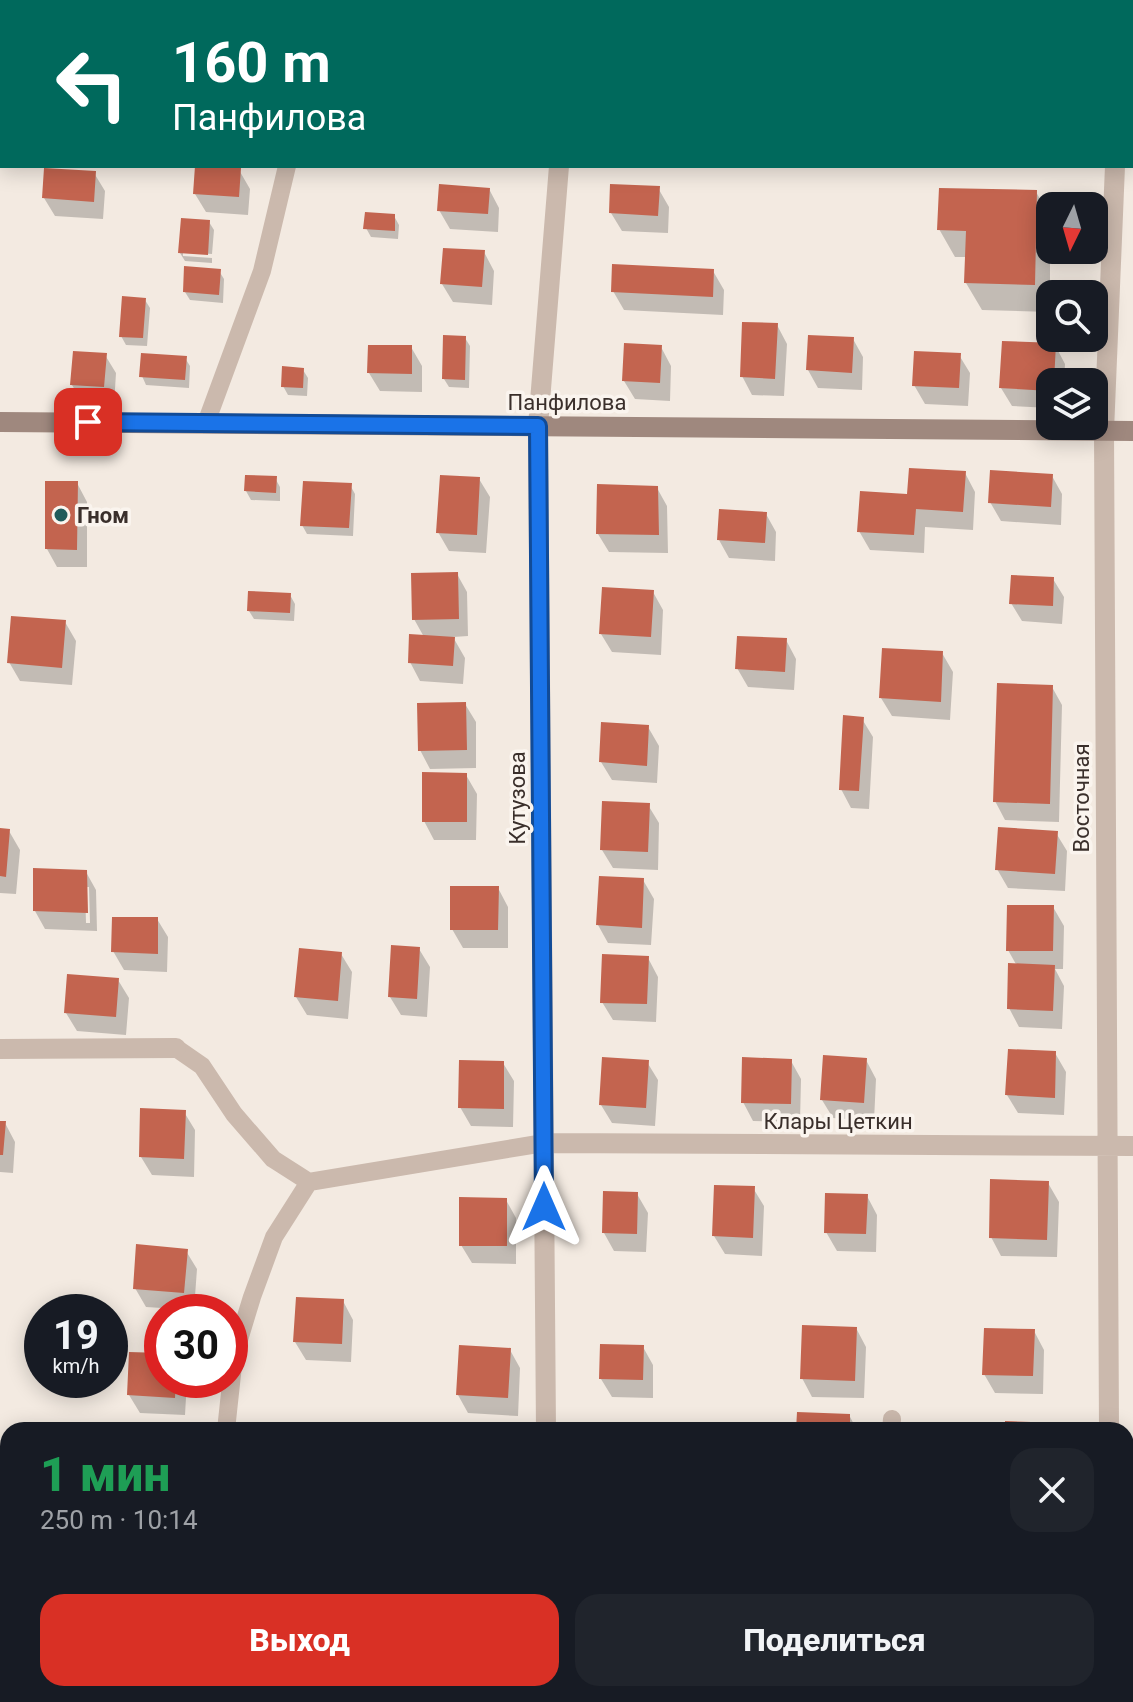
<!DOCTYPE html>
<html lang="ru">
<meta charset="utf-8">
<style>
:root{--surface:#171b24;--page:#20242c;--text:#f1f3f6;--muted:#9ea1a6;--accent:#d93025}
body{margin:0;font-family:Roboto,sans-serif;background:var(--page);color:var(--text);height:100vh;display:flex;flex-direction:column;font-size:30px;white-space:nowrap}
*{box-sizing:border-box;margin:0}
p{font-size:26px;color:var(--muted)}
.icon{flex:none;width:44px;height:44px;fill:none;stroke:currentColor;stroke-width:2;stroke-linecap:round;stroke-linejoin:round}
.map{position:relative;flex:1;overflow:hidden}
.side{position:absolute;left:0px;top:1422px;width:1134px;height:280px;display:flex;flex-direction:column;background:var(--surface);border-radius:24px 24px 0 0;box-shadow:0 4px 20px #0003}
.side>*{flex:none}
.top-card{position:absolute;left:0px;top:0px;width:1134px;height:168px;box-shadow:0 4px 20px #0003;background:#00695c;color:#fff;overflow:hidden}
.needle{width:52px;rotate:185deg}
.tools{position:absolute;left:1036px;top:192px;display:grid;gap:16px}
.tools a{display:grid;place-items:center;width:72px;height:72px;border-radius:16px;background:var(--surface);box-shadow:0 4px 20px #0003;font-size:40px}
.speed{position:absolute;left:24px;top:1294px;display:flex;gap:16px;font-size:40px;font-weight:700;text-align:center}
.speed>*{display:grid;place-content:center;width:104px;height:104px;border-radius:50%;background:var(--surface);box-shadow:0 4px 20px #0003;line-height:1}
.speed small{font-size:20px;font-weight:400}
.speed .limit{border:12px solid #d22;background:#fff;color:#111}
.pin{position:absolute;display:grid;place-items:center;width:68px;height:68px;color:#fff;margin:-34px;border-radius:16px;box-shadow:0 4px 12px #0006}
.me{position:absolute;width:88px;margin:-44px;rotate:0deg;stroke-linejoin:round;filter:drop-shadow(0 0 6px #0008)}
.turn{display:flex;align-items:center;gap:28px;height:168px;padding:0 40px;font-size:36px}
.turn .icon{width:104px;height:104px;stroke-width:2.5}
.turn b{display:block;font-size:56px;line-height:68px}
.round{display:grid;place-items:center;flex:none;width:84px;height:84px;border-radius:24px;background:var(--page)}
.summary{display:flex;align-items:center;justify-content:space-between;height:136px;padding:0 40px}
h1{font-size:48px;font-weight:800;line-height:60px;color:#1e9e55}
.cta{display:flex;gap:16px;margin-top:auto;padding:16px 40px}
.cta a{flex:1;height:92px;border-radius:24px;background:var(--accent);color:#fff;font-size:32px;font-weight:800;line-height:92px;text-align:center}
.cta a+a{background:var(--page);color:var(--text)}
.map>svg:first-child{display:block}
.shadow{fill:#0003;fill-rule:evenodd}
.building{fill:#c3644f}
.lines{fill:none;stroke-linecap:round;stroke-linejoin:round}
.lane{stroke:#cbb9ad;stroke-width:18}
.street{stroke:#cbb9ad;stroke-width:20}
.secondary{stroke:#9f887e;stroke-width:20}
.route-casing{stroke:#114b97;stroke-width:20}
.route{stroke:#1a73e8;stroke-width:14}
.poi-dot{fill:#215b5b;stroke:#faf4ee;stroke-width:3}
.labels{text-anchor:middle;stroke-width:7;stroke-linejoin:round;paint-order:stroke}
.street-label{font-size:22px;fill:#3a2f2b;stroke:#faf4ee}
.poi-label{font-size:22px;font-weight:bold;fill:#3a2f2b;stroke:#faf4ee;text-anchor:start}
</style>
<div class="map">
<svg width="1133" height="1702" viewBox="0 0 1133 1702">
<rect width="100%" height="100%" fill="#f3eae1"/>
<path class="shadow" d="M 93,0 L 154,0 L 93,2 Z
M 476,0 L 525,0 L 526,2 L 476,2 Z
M 1022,0 L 1070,0 L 1070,2 Z
M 239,170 L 250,189 L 248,215 L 206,212 L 195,194 Z
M 94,173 L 105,191 L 103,219 L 55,216 L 44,198 Z
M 658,188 L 669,207 L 668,233 L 622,231 L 611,213 Z
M 489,189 L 499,208 L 498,232 L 450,229 L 439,210 Z
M 1036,192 L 1050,216 L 1050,312 L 982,310 L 966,283 L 967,257 L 955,257 L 939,229 Z
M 394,216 L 399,225 L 398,239 L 371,237 L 366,228 Z
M 209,222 L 214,230 L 212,254 L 183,252 L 183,256 L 212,258 L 212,263 L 185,261 L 180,253 Z
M 484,252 L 494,271 L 492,305 L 453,302 L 442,284 Z
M 219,271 L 224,279 L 223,303 L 190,300 L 185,292 Z
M 713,271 L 724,290 L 723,315 L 624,310 L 613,291 Z
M 145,300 L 150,308 L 147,346 L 126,345 L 121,336 Z
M 777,325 L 787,344 L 784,396 L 752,395 L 742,376 Z
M 465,338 L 470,346 L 469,388 L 449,387 L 444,379 Z
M 853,339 L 863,357 L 862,390 L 818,388 L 808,370 Z
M 1055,345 L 1065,364 L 1064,382 L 1050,382 L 1050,408 L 1012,406 L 1001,388 Z
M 411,347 L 422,366 L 422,392 L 380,391 L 369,373 Z
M 661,347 L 671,366 L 670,401 L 635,399 L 624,381 Z
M 105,355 L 116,373 L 114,405 L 83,403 L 72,385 Z
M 959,355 L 970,373 L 968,406 L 925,404 L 914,385 Z
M 185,358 L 190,366 L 189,388 L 146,385 L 142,376 Z
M 303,370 L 308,378 L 307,396 L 288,395 L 283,386 Z
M 965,473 L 975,492 L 973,530 L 925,527 L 924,553 L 870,550 L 859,531 L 909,496 Z
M 1052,476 L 1062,494 L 1061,525 L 1001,521 L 990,502 Z
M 275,478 L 280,487 L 280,501 L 251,500 L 246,491 Z
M 479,479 L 490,497 L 486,553 L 449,551 L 438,532 Z
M 77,483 L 87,502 L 87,567 L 57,567 L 47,549 Z
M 350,485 L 355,494 L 353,536 L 307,534 L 302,525 Z
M 657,488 L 667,506 L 668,553 L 609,552 L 598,534 Z
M 766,514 L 776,532 L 775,561 L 729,558 L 719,540 Z
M 457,574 L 467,592 L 468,636 L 453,637 L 465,658 L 463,684 L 420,681 L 410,662 L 424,637 L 414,619 Z
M 1053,579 L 1064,597 L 1062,624 L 1022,621 L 1011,603 Z
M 653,592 L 663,610 L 661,655 L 612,652 L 601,634 Z
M 290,595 L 295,604 L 294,621 L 254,619 L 249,611 Z
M 65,622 L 76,641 L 72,685 L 20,681 L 9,662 Z
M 786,640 L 796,659 L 794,690 L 748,687 L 737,668 Z
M 942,653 L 953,672 L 950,720 L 892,716 L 881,698 Z
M 1052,687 L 1062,705 L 1059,822 L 1005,820 L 995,801 Z
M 465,704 L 476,722 L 476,768 L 430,769 L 420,750 Z
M 862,719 L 873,737 L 869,809 L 851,808 L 841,789 Z
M 648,727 L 659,746 L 657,783 L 612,780 L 601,762 Z
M 466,775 L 477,794 L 476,840 L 434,840 L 424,821 Z
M 648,805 L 659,823 L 658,870 L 613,868 L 602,850 Z
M 0,830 L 9,831 L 20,850 L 16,894 L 0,893 Z
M 1056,833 L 1067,851 L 1065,891 L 1008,888 L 997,869 Z
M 86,872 L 96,890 L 97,931 L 45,929 L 35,911 ZM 85,887 L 89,887 L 90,923 L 86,923 Z
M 643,880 L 654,899 L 651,945 L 608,943 L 598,925 Z
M 498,888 L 508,907 L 508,948 L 463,948 L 452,929 Z
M 1053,907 L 1064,926 L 1063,969 L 1055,969 L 1064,986 L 1062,1029 L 1019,1027 L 1009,1008 L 1017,966 L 1008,950 Z
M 157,919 L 168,937 L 167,972 L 124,970 L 113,951 Z
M 419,949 L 430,967 L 427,1017 L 401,1015 L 390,997 Z
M 341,954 L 352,972 L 348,1019 L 307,1015 L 296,997 Z
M 648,958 L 658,977 L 656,1022 L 613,1020 L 602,1002 Z
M 118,980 L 129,998 L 126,1035 L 77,1031 L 66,1013 Z
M 1055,1053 L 1066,1072 L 1064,1115 L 1018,1113 L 1007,1095 Z
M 866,1060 L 876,1079 L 874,1121 L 833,1118 L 822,1100 Z
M 791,1061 L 801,1079 L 800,1122 L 753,1121 L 743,1102 Z
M 647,1062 L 658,1080 L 655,1126 L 612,1123 L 601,1105 Z
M 503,1063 L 514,1081 L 513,1127 L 471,1126 L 460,1107 Z
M 184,1112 L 195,1130 L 194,1177 L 152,1175 L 141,1157 Z
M 0,1123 L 5,1123 L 15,1142 L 13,1173 L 0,1172 Z
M 1048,1183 L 1059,1202 L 1057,1257 L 1001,1256 L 991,1237 Z
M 753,1188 L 764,1206 L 762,1256 L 725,1254 L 714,1236 Z
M 637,1194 L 648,1213 L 646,1252 L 614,1251 L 604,1233 Z
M 867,1196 L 877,1215 L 876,1252 L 837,1251 L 826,1232 Z
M 506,1200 L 516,1218 L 516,1264 L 472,1263 L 461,1245 Z
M 186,1251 L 197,1269 L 194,1310 L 146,1307 L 135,1288 Z
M 343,1301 L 353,1320 L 351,1362 L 306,1360 L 295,1342 Z
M 856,1328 L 866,1347 L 864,1398 L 812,1397 L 802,1378 Z
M 1034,1331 L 1044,1350 L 1043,1394 L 995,1393 L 984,1374 Z
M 643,1347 L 653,1365 L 653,1398 L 612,1397 L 601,1379 Z
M 510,1350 L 520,1368 L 518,1416 L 468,1413 L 458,1395 Z
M 162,1355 L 162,1380 L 187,1380 L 185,1415 L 140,1413 L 129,1395 Z
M 849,1415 L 857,1430 L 798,1430 Z
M 293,1694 L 358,1694 L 358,1702 L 293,1702 Z
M 603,1694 L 667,1694 L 666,1702 L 607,1702 Z
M 819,1694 L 869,1694 L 869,1702 L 822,1700 Z
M 1007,1694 L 1061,1694 L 1061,1702 L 1011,1702 Z"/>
<path class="building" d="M 195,166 L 241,168 L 239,197 L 193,194 Z
M 44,168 L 96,171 L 94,202 L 42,198 Z
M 439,184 L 490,188 L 488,214 L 437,211 Z
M 610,184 L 660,186 L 658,216 L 609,213 Z
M 939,188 L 1037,190 L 1035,285 L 964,283 L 966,231 L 937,230 Z
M 365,212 L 395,214 L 395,231 L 363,229 Z
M 181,218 L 210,220 L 208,255 L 178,253 Z
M 443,248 L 485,250 L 482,287 L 440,284 Z
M 612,264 L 714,269 L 713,297 L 611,292 Z
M 184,266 L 221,269 L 219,295 L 183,292 Z
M 122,296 L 146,298 L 143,338 L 119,337 Z
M 742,322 L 778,323 L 775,379 L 740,377 Z
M 443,335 L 466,336 L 465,380 L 442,379 Z
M 808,335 L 854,337 L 852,373 L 806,370 Z
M 1002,341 L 1056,343 L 1054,382 L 1050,382 L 1050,391 L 999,388 Z
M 624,343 L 662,345 L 660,383 L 622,381 Z
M 368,345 L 412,345 L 412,374 L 367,373 Z
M 73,351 L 107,353 L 104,387 L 70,385 Z
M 914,351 L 961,353 L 959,388 L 912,386 Z
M 141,353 L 187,356 L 185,380 L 139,377 Z
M 282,366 L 304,368 L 303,388 L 281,387 Z
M 909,468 L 966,471 L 963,512 L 916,509 L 914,535 L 857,532 L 860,491 L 907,494 Z
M 990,470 L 1053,474 L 1051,507 L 988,503 Z
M 245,475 L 277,476 L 276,493 L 244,491 Z
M 440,475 L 480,477 L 477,535 L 436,533 Z
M 45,481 L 78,481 L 77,550 L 45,549 Z
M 303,481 L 352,483 L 349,528 L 300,526 Z
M 597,484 L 658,486 L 659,535 L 596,534 Z
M 719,509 L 767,512 L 765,543 L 717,540 Z
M 458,572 L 459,619 L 412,620 L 411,573 Z
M 1011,575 L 1054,577 L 1053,606 L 1009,604 Z
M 602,587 L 654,590 L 651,637 L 599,634 Z
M 248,591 L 291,593 L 290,613 L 247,611 Z
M 11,616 L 66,620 L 62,668 L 7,663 Z
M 409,634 L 455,637 L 453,666 L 408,663 Z
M 737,636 L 787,638 L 785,672 L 735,669 Z
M 882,648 L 943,651 L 941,702 L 879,698 Z
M 997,683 L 1053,685 L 1050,804 L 993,802 Z
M 466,702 L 467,750 L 418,751 L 417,703 Z
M 843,715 L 864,717 L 859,791 L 839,790 Z
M 601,722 L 649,725 L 647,766 L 599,762 Z
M 422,772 L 467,773 L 467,822 L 422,822 Z
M 602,801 L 650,803 L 648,852 L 600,850 Z
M 998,827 L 1058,831 L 1055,874 L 995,870 Z
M 0,828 L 10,829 L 6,877 L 0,876 Z
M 33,868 L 87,870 L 88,913 L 33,911 Z
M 599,876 L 644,878 L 642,928 L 596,925 Z
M 450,886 L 499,886 L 498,930 L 450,930 Z
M 1007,905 L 1054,905 L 1053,951 L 1006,951 Z
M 112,917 L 158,917 L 158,954 L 111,952 Z
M 391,945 L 420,947 L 417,999 L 388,997 Z
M 299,948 L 342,952 L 338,1001 L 294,997 Z
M 602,954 L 649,956 L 647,1004 L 600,1003 Z
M 1008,963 L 1055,965 L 1053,1011 L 1007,1009 Z
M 67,974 L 119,978 L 116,1017 L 64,1013 Z
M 1008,1049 L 1056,1051 L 1055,1098 L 1005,1095 Z
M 823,1055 L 867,1058 L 864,1103 L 820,1100 Z
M 602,1057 L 649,1060 L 646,1108 L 599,1105 Z
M 742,1057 L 792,1059 L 791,1104 L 741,1103 Z
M 459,1060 L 504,1061 L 504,1109 L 458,1108 Z
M 140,1108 L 186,1110 L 184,1159 L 139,1157 Z
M 0,1121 L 6,1121 L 3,1155 L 0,1155 Z
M 990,1179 L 1049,1181 L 1047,1240 L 989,1238 Z
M 714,1185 L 755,1186 L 753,1238 L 712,1236 Z
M 603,1191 L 638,1192 L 637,1234 L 602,1233 Z
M 825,1193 L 868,1194 L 866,1234 L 824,1233 Z
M 459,1197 L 507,1198 L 507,1246 L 459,1246 Z
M 136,1244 L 188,1249 L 184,1293 L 133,1289 Z
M 296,1297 L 344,1299 L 342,1344 L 293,1342 Z
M 802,1325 L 857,1327 L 855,1381 L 800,1379 Z
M 984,1328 L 1035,1329 L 1033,1376 L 982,1375 Z
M 600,1344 L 644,1345 L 643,1380 L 599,1379 Z
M 459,1345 L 511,1348 L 508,1398 L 456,1395 Z
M 129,1352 L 162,1353 L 162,1380 L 176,1380 L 175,1398 L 127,1395 Z
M 797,1412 L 850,1414 L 850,1430 L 796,1430 Z
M 1005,1421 L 1062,1423 L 1062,1430 L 1005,1430 Z
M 122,1694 L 169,1694 L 169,1702 L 122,1702 Z
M 291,1694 L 343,1694 L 342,1702 L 291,1702 Z"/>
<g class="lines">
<path class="lane" d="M 343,2 L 343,0
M 206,423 L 262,271 L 287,166
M 176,1048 L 202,1066 L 234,1114 L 273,1159 L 309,1182 L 274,1237 L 252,1297 L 234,1356 L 226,1430
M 309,1182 L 544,1143
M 891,1430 L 892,1419
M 925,1694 L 928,1702
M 222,1702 L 222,1694"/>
<path class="street" d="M 572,2 L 572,0
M 1122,2 L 1122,0
M 0,1049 L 176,1048
M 544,1143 L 1133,1146
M 546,1430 L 538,426 L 559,166
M 1109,1430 L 1104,431 L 1115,166
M 560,1694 L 561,1702
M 1110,1694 L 1110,1702"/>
<path class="secondary" d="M 0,422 L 1133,431"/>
</g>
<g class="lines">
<g class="route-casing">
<path id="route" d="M 88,422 L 538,426 L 544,1207"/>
</g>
<use href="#route" class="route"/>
</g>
<circle class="poi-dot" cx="61" cy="515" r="8"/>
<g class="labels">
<g class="street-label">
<text x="567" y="410">Панфилова</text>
<text transform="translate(517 798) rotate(-90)" y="8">Кутузова</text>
<text transform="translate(1081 798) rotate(-90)" y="8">Восточная</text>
<text x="838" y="1129">Клары Цеткин</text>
</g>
<g class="poi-label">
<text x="77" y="523">Гном</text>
</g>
</g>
</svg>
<div class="tools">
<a><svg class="needle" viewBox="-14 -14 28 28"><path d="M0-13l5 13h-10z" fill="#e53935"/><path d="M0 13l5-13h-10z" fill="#9ea1a6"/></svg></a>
<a><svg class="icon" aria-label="search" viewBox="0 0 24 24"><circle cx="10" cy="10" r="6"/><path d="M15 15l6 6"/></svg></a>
<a><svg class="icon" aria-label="layers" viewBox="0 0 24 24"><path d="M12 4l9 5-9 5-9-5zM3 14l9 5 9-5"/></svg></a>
</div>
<div class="speed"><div>19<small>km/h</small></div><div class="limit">30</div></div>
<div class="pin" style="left:88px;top:422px;background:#d93025"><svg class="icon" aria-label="arrive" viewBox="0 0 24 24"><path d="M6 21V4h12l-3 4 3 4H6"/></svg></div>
<svg class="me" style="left:544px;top:1207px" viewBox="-20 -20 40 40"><path d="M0-17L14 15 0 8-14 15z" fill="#1a73e8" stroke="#fff" stroke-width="4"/></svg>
<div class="top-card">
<div class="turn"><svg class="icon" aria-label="left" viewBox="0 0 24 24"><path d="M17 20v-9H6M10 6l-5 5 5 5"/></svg><div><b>160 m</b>Панфилова</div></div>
</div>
<section class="side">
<div class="summary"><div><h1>1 мин</h1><p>250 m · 10:14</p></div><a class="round"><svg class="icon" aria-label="close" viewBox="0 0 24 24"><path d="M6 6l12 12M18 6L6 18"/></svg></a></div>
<div class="cta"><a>Выход</a><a>Поделиться</a></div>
</section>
</div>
